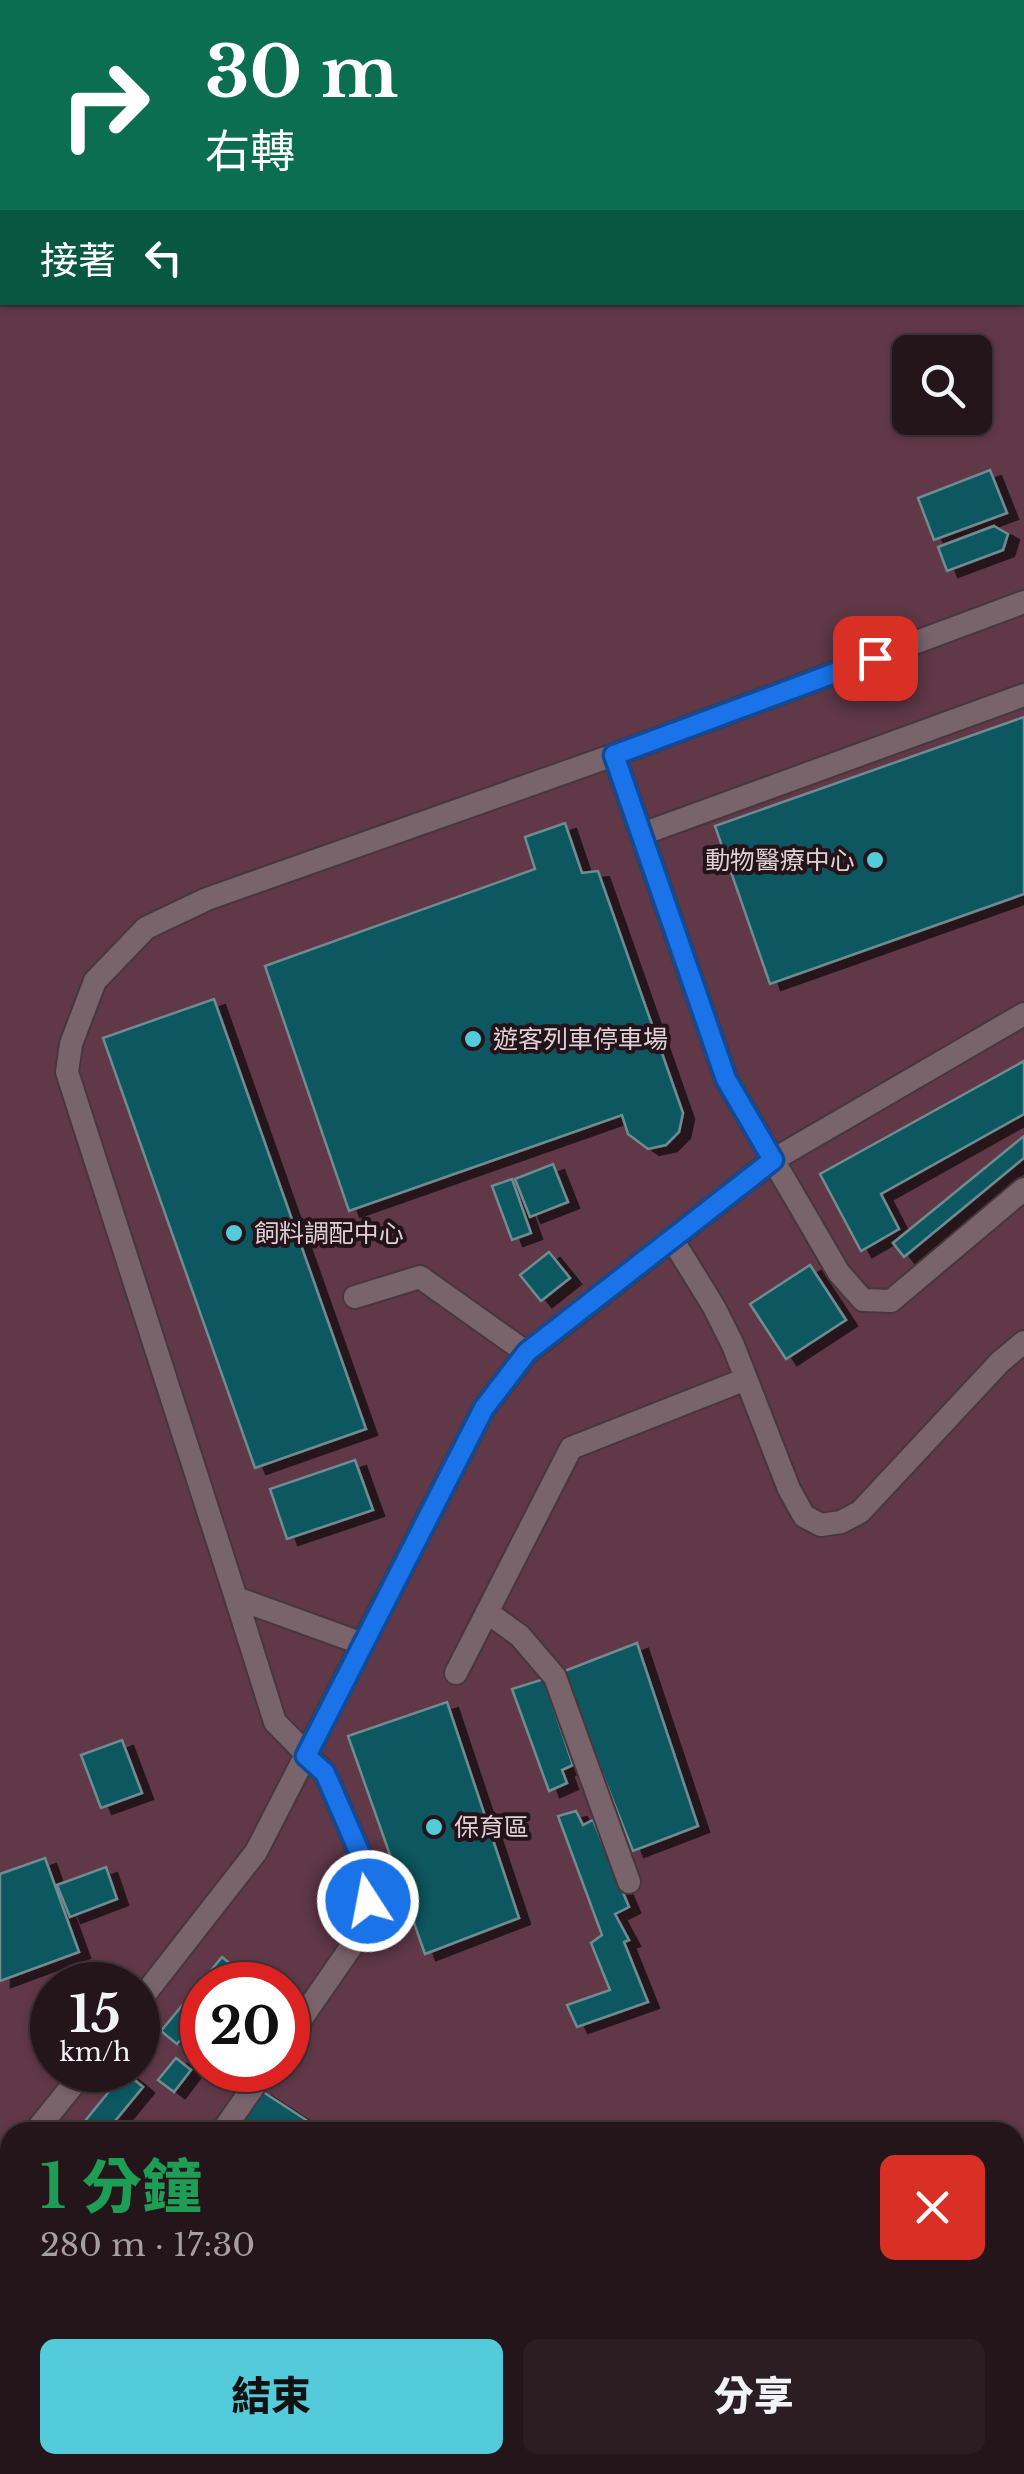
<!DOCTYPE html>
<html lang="zh-TW">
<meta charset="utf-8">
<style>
:root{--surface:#23151a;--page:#2b1e23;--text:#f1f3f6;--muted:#a39fa2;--line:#403439;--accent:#53cbdb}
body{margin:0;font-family:"Libre Baskerville","Noto Sans TC",serif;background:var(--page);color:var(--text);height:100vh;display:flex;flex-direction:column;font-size:38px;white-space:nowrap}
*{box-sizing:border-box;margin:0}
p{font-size:32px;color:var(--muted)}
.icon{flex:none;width:55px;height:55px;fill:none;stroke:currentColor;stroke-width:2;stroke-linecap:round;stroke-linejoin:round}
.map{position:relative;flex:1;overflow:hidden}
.panel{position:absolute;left:0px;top:2122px;width:1025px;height:352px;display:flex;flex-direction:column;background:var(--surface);border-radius:30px 30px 0 0;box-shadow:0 2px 8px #0004,0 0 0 2px var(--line)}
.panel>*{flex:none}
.guide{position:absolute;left:0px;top:0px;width:1025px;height:305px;box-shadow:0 2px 8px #0004,0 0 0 2px var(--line);background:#0b6e4f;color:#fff;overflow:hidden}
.tools{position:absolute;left:892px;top:335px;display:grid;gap:20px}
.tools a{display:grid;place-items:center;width:100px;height:100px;border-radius:15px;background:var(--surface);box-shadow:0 2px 8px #0004,0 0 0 2px var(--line);font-size:50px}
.speed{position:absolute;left:30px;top:1962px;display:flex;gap:20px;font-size:50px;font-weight:700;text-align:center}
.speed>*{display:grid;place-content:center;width:130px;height:130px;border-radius:50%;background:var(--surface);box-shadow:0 2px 8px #0004,0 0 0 2px var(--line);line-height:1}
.speed small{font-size:25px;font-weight:400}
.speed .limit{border:15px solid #d22;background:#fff;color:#111}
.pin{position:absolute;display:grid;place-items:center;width:85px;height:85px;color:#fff;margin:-42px;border-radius:20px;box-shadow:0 5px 15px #0006}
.me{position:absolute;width:110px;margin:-55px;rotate:349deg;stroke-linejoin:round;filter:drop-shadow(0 0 8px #0008)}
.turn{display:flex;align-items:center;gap:35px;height:210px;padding:0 40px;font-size:45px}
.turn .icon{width:130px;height:130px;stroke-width:2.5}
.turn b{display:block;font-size:70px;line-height:85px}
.then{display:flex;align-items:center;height:95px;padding:0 40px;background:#0003;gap:20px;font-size:38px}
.round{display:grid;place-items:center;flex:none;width:105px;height:105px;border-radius:15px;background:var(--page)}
.head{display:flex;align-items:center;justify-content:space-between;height:170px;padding:0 40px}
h1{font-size:60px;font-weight:800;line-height:75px;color:#1e9e55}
.cta{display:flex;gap:20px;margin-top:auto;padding:20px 40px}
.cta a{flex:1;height:115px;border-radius:15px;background:var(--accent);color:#111;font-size:40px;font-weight:800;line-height:115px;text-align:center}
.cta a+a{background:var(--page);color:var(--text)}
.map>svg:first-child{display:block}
.green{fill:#603847;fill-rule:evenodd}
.building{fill:#075861;stroke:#718c90;stroke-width:2.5;filter:url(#shadow)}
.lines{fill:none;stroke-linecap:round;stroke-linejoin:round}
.service-casing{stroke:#46373d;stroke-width:26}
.service{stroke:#7a646b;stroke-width:22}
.route-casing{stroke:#114b97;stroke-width:25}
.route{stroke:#1a73e8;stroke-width:18}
.poi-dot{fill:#53cbdb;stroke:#25131a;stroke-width:4}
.labels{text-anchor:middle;stroke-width:8;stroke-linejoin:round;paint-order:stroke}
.poi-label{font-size:25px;fill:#ded2d6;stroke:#25131a;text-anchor:start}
</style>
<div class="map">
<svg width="1024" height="2474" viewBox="0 0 1024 2474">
<defs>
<filter id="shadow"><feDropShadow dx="11" dy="6" stdDeviation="0" flood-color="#0009"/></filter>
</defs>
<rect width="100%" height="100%" fill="#2f1c23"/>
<path class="green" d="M 0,0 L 1024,0 L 1024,2474 L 0,2474 ZM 2,2 L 1022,2 L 1022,302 L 2,302 ZM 910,352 L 975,352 L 975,418 L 910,418 ZM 52,1985 L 138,1985 L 138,2070 L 52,2070 ZM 202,1985 L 288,1985 L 288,2070 L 202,2070 ZM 10,2132 L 1015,2132 L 1015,2465 L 10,2465 Z"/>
<path class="building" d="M 990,470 L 1007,513 L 934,540 L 918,498 Z
M 994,526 L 1008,534 L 1003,550 L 947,571 L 938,547 Z
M 1024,717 L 1024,894 L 770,984 L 715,826 Z
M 565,823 L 582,873 L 598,871 L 683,1113 L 679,1132 L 666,1145 L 648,1149 L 628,1134 L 622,1115 L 349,1211 L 265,966 L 535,869 L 525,837 Z
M 214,999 L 366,1429 L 255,1468 L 103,1038 Z
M 1024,1061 L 1024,1114 L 881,1194 L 899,1229 L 861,1251 L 820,1174 Z
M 1024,1136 L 1024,1158 L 904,1257 L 893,1243 Z
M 553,1164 L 568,1202 L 530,1217 L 515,1179 Z
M 512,1179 L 531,1233 L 512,1240 L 492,1186 Z
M 549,1252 L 570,1278 L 541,1301 L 520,1275 Z
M 810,1265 L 846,1320 L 786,1359 L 750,1304 Z
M 355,1460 L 373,1510 L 287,1539 L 270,1489 Z
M 637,1643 L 698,1826 L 633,1851 L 562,1672 Z
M 544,1679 L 573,1765 L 562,1770 L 567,1783 L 549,1791 L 512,1689 Z
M 447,1702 L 519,1918 L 425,1954 L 348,1736 Z
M 122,1740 L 142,1793 L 101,1808 L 81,1755 Z
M 576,1811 L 583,1825 L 593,1820 L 629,1907 L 615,1914 L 629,1940 L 624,1942 L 648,2002 L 577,2027 L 567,2005 L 610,1990 L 591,1943 L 602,1935 L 558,1816 Z
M 45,1858 L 79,1952 L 0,1981 L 0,1874 Z
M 106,1867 L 117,1899 L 70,1917 L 57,1885 Z
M 222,1957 L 238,1970 L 226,1985 L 202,1985 L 202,2013 L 177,2044 L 161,2031 Z
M 176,2058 L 191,2070 L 174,2092 L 158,2080 Z
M 125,2072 L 143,2087 L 106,2132 L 76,2132 Z
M 260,2090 L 320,2129 L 318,2132 L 232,2132 Z"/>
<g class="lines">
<g class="service-casing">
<path id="service" d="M 614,755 L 726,1079 L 839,1273 L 863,1300 L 891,1301 L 1024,1189
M 642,834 L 1024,695
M 672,1239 L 714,1307 L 733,1345 L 789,1489 L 804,1516 L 821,1525 L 841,1522 L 860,1512 L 1000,1362 L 1024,1342
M 355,1297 L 420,1277 L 527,1353
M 236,1598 L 275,1722 L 325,1773 L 364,1863 L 368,1901 L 351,1947 L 288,2038
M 487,1612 L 520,1636 L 555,1677 L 629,1882
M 363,1644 L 236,1598 L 67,1072 L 71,1044 L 95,981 L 146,928 L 207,899 L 614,755 L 1024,602
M 456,1673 L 571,1448 L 746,1379
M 138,2003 L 256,1852 L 484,1408 L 527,1353 L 773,1160 L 1024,1014
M 35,2132 L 85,2070
M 222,2132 L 265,2070
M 0,2167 L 10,2158"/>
</g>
<use href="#service" class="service"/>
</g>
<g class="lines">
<g class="route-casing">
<path id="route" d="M 368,1901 L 364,1863 L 325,1773 L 306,1756 L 484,1408 L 527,1352 L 773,1160 L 726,1079 L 614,755 L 875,658"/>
</g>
<use href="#route" class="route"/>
</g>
<g class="poi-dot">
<circle cx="875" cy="860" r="10"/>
<circle cx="473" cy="1039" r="10"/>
<circle cx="234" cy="1233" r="10"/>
<circle cx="434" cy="1827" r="10"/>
</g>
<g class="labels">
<g class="poi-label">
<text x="855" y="869" text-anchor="end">動物醫療中心</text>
<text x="493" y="1048">遊客列車停車場</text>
<text x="254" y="1242">飼料調配中心</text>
<text x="454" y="1836">保育區</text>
</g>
</g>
</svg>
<div class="tools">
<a><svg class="icon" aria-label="search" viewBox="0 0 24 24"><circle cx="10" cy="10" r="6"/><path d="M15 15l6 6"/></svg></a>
</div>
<div class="speed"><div>15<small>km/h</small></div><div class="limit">20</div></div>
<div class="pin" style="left:875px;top:658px;background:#d93025"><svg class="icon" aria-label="arrive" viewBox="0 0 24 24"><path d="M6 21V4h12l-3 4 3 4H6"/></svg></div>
<svg class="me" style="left:368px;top:1901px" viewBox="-20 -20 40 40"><circle r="17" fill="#1a73e8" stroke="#fff" stroke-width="3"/><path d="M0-11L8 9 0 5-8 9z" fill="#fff"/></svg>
<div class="guide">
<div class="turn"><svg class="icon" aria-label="right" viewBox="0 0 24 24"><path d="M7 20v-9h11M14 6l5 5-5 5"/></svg><div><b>30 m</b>右轉</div></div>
<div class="then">接著<svg class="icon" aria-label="left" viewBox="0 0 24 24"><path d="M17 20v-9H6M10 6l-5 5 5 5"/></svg></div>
</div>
<section class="panel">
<div class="head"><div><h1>1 分鐘</h1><p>280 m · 17:30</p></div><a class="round" style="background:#d93025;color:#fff"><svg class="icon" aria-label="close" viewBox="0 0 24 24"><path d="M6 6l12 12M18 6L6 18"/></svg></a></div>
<div class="cta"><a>結束</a><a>分享</a></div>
</section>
</div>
